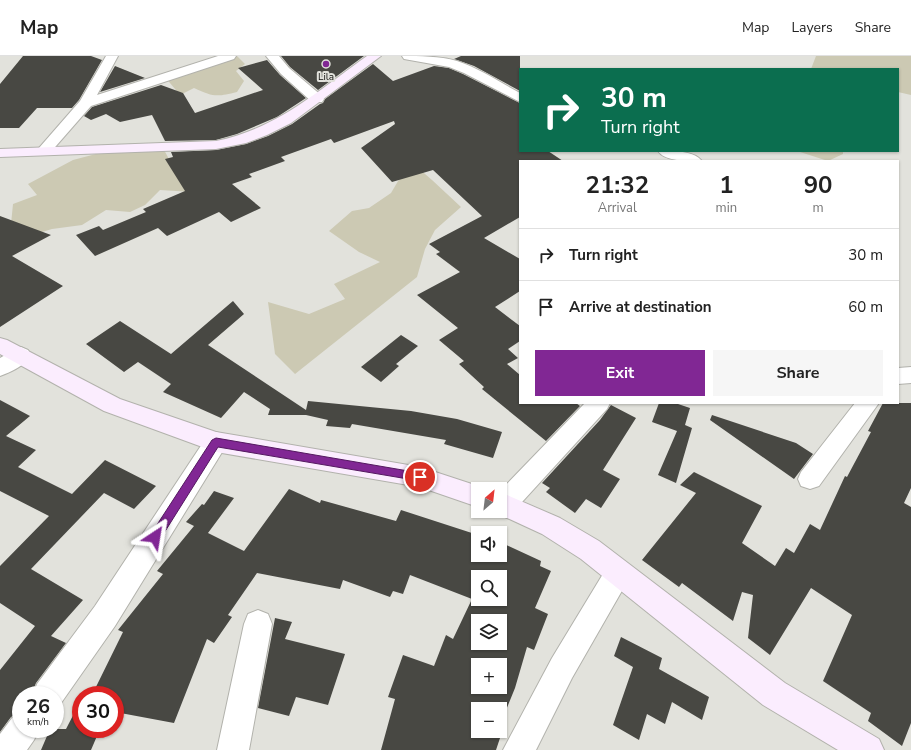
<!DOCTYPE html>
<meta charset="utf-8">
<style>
:root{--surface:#fff;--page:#f6f6f6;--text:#222;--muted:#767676;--line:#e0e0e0;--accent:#812794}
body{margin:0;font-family:"Nunito Sans",sans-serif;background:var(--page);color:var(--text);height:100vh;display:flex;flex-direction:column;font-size:15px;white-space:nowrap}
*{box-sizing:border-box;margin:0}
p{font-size:13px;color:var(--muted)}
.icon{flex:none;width:22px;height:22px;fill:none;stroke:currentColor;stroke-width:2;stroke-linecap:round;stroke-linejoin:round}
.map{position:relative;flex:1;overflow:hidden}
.side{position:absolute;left:519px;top:104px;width:380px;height:244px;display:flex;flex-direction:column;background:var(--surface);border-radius:0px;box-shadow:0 1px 3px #0004}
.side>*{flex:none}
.hud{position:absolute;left:519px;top:12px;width:380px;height:84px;border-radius:0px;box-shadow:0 1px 3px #0004;background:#0b6e4f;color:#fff;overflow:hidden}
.needle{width:26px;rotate:28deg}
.buttons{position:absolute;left:471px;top:426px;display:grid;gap:8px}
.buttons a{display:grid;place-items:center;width:36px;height:36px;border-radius:0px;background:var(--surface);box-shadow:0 1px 3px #0004;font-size:20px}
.speed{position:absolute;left:12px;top:630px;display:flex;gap:8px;font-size:20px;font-weight:700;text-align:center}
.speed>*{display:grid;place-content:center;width:52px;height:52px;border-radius:50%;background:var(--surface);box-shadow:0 1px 3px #0004;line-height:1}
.speed small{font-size:10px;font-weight:400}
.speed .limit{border:6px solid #d22;background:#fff;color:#111}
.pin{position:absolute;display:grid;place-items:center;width:34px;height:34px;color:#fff;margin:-17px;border:2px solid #fff;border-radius:50%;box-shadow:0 1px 4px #0007}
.me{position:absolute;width:44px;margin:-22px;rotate:33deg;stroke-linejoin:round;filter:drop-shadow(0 0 3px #0008)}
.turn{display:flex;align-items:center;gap:14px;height:84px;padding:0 16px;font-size:18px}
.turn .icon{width:52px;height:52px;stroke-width:2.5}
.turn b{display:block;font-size:28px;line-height:34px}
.eta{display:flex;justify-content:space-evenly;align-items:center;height:68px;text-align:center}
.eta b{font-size:24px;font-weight:700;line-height:28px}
.button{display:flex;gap:8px;margin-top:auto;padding:8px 16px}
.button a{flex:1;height:46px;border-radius:0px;background:var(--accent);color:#fff;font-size:16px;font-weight:700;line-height:46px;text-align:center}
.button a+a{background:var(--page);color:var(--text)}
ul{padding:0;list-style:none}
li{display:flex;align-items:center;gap:12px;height:52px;padding:0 16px;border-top:1px solid var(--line)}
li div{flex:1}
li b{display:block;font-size:15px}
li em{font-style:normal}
header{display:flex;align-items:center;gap:24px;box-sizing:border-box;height:56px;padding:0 20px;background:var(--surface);border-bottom:1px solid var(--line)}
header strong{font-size:19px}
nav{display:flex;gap:22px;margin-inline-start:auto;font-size:14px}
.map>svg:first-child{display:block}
.green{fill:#ccc9b3}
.building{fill:#484843;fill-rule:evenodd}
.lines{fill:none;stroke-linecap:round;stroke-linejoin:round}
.street-casing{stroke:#b2b2ac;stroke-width:2}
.secondary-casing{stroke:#b2b2ac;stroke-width:2}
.street{fill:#fff;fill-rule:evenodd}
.secondary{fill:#fbedfe;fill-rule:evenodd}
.route{fill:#812794;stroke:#541960}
.poi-dot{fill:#812794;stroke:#e2e2dc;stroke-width:1.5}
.labels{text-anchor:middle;stroke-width:4;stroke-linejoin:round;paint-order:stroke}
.far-poi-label{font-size:10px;fill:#0f0f0d;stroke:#e2e2dc}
</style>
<header>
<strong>Map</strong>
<nav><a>Map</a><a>Layers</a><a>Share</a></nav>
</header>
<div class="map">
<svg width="911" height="694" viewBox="0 0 911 694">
<rect width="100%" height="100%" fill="#e2e2dc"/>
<path class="green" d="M 231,0 L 237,0 L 245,8 L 236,15 L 244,25 L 237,36 C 217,41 213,41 194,32 L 180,39 L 165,21 Z
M 816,0 L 911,0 L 911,39 L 898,36 L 898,13 L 811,13 Z
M 163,92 L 170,105 L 192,136 L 160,134 L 145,149 L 130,156 L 106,154 L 82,169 L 52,173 L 29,180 L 11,168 L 13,148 L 37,139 L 28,128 L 73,104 L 111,94 Z
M 797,95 L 843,95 L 843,98 L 828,105 Z
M 410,105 L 432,124 L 461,151 L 435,174 L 425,193 L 417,221 L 295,318 L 275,298 L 268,246 L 309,258 L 345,243 L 334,228 L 380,206 L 359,196 L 329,175 L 352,155 L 369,152 L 391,137 Z"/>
<path class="building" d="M 23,0 L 91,0 L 102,4 L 79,44 L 72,52 L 37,52 L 19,72 L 0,72 L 0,28 Z
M 281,0 L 364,0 L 318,34 L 290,11 Z
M 461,0 L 520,0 L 520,35 L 474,10 L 454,3 Z
M 267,4 L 280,19 L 306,42 L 277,61 L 237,78 L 216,84 L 165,85 L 152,59 L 120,66 L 106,58 L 91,64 L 84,60 L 92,51 L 161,29 L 183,37 L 195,57 L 263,34 L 238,12 Z
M 373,8 L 393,25 L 434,10 L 449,12 L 463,18 L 520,47 L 520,95 L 548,95 L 563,105 L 520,105 L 520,161 L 484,182 L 520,203 L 520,235 L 495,251 L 520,270 L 520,285 L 508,293 L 518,302 L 507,308 L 520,319 L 520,347 L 576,347 L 580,350 L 546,385 L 482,333 L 484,331 L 459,308 L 464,305 L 439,284 L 458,272 L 417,239 L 460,216 L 436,198 L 440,196 L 429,188 L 482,160 L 433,114 L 392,126 L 361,92 L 395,68 L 394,65 L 334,87 L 331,83 L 281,101 L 285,105 L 249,118 L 252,121 L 232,128 L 261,152 L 231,166 L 219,156 L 167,180 L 158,172 L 95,200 L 76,179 L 99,170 L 103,174 L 146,156 L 143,153 L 185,135 L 165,103 L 173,101 L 171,96 L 216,94 L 246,88 L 268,80 L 292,68 L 320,48 L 323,47 L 325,43 Z
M 115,10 L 145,22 L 100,36 Z
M 0,160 L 51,179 L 12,200 L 63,230 L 0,271 Z
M 233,245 L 244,258 L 208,289 L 306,354 L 308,345 L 411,355 L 457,363 L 502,376 L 493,402 L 444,388 L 446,384 L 352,368 L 350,372 L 326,370 L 328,364 L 306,359 L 268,359 L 270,353 L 244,336 L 221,362 L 163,336 L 171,328 L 138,306 L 124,316 L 86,288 L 120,265 L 171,298 Z
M 401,279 L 418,290 L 396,308 L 399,310 L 381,326 L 361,311 Z
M 0,344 L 30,360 L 6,380 L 36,394 L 18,411 L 72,438 L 105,404 L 156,430 L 134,453 L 104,437 L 31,513 L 83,544 L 51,580 L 66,587 L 36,627 L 31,639 L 21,639 L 21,653 L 17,658 L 11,661 L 0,676 L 0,614 L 35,570 L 0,547 L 0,510 L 49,460 L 0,435 Z
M 659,347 L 675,347 L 690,352 L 685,369 L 692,372 L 676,427 L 658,419 L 677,375 L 652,366 Z
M 883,347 L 911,347 L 911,432 L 904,447 L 911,451 L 911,667 L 902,690 L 868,665 L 871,657 L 823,625 L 852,559 L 811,532 L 770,599 L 748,582 L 753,539 L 742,536 L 733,565 L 682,527 L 679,531 L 642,504 L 696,437 L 680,429 L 694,416 L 762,450 L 742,487 L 775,510 L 786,492 L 794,497 L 810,468 L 820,474 L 845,420 L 847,421 L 871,376 L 868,375 Z
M 611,349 L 636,362 L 603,414 L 620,423 L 601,452 L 586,443 L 575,457 L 546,436 L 550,432 L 542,427 L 600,364 Z
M 712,359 L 796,387 L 813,398 L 794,423 L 710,364 Z
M 289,433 L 320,447 L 321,444 L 396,465 L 401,454 L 478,479 L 478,499 L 500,499 L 500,486 L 541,505 L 540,510 L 551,515 L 535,552 L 548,558 L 534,594 L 527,591 L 515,632 L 504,659 L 507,661 L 496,694 L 381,694 L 395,643 L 388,641 L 403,599 L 434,610 L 446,579 L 453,583 L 472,543 L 410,519 L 403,538 L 393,535 L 390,541 L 343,524 L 340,533 L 257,517 L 228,559 L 232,561 L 214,587 L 207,583 L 174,667 L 115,656 L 115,639 L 92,639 L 123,576 L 118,574 L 163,518 L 157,515 L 194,470 L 186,466 L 202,448 L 204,449 L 214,435 L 234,442 L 208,477 L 244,495 ZM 478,521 L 500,521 L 500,543 L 478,543 ZM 478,565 L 500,565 L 500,587 L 478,587 ZM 478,609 L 500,609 L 500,631 L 478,631 ZM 478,653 L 500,653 L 500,675 L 478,675 Z
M 275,562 L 292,566 L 285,583 L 345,598 L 328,649 L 296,641 L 289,660 L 258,652 Z
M 621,581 L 662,602 L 659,613 L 709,641 L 702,664 L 672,646 L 665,668 L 647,658 L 639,684 L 613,669 L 633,611 L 614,600 Z
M 81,644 L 81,673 L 100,673 L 91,694 L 41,694 L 50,673 L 66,673 Z"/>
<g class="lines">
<g class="street-casing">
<path id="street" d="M 106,0 L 118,0 L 97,39 L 218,0 L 236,0 L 234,3 L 91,50 L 49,98 L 44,99 L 39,98 L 37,95 L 39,92 L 80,45 Z
M 266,0 L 279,0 L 289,12 L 322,40 L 324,43 L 322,46 L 312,46 L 281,18 Z
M 402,0 C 420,0 439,0 457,5 C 479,12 499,26 520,37 L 520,46 L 464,17 L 449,11 L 404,3 Z
M 658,95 C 670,95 694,94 702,105 C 690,105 665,106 658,95 Z
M 21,291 L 28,294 L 31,299 C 26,309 11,316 0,320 L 0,302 L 14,294 Z
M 911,311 L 911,327 L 898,328 L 898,312 Z
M 585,347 L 610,347 L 607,353 L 512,457 L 503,460 L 494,457 L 493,455 L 500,455 L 500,435 Z
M 855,347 L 879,347 L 819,430 L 810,433 L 801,430 L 798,423 L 801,416 Z
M 216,376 L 224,379 L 228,386 L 224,393 L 115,570 L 59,650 L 55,651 L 55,639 L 33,639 L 37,628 L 95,550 L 208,379 Z
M 618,504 L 627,508 L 631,517 L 627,526 L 572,622 L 536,694 L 503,694 L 552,602 L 609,508 Z
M 258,554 L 268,558 L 272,568 L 249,694 L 217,694 L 244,568 L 248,558 Z
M 21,658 L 21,673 L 39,673 L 34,684 L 27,694 L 0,694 L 0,678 L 12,662 Z"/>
</g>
<g class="secondary-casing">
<path id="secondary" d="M 367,0 L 381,0 L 291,67 L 267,79 L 246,87 L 216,93 L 0,101 L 0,93 L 216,85 C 276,73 318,35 367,0 Z
M 0,282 L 7,284 L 120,343 L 216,376 L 420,411 L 487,433 L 478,433 L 478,451 L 420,431 L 216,396 L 104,355 L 0,298 Z
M 500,436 L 560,462 L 599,485 L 785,627 L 879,683 L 884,694 L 838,694 L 763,649 L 581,503 L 542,478 L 492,455 L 500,455 Z"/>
</g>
<use href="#street" class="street"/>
<use href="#secondary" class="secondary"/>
</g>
<path class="route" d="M 216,382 L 420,417 L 423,418 L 425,421 L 423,424 L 420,425 L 218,391 L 159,485 L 155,486 L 151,485 L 150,481 L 151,478 L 212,384 Z"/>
<circle class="poi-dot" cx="326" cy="8" r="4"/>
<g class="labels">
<g class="far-poi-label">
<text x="326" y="24">Lila</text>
</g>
</g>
</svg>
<div class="buttons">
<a><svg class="needle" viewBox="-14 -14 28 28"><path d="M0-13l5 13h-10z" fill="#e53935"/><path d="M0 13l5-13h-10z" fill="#767676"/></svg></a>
<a><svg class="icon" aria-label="sound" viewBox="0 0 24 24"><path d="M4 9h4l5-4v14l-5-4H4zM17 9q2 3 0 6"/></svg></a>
<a><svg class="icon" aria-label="search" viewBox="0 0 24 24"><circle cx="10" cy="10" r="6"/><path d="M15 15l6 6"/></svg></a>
<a><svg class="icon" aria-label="layers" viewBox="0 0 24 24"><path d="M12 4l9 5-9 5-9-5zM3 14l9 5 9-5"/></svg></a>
<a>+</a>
<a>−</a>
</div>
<div class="speed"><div>26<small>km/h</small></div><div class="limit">30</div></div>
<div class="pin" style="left:420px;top:421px;background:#d93025"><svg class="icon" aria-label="arrive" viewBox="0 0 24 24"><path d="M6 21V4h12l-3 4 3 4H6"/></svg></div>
<svg class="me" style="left:155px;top:481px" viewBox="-20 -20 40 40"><path d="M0-17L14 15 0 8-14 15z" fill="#812794" stroke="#fff" stroke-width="4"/></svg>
<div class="hud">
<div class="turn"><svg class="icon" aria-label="right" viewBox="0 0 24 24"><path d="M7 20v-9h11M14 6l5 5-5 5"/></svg><div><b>30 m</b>Turn right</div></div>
</div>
<section class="side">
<div class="eta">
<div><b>21:32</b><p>Arrival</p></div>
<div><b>1</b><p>min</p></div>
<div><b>90</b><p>m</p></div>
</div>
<ul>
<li><svg class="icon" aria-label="right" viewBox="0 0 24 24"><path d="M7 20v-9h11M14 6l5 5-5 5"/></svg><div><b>Turn right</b></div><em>30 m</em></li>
<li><svg class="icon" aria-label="arrive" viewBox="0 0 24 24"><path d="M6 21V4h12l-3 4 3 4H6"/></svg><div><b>Arrive at destination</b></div><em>60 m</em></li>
</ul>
<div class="button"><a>Exit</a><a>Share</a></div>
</section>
</div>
